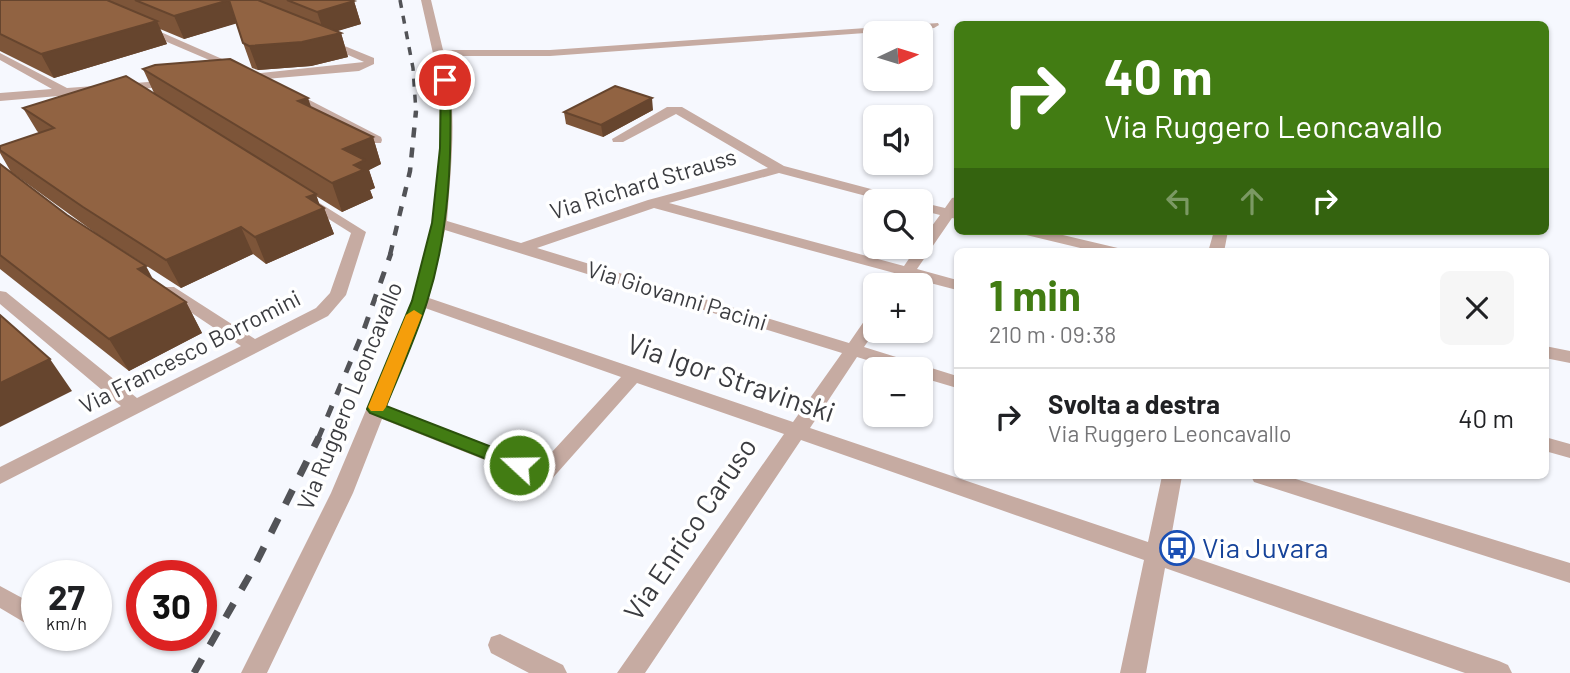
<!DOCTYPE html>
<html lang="it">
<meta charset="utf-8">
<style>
:root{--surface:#fff;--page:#f6f6f6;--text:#202124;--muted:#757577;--line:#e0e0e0;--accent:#427c13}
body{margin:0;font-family:Barlow,sans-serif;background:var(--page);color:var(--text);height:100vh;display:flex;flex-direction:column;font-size:26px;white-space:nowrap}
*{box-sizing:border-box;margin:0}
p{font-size:23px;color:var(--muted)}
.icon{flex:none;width:38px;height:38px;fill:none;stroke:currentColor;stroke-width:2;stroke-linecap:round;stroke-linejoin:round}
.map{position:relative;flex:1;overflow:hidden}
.drawer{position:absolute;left:954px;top:248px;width:595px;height:231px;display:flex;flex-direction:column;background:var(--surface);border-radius:10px;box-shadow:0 2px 5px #0004}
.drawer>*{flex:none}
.guide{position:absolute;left:954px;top:21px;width:595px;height:214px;border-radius:10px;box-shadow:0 2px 5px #0004;background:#427c13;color:#fff;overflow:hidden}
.needle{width:46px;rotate:86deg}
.tools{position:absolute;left:863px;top:21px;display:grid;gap:14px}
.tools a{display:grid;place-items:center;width:70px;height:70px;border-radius:10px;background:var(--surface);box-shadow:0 2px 5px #0004;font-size:35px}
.speed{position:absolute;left:21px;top:560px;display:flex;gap:14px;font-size:35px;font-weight:700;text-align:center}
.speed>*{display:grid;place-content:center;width:91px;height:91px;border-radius:50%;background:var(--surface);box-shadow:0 2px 5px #0004;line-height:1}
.speed small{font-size:18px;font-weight:400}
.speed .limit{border:10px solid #d22;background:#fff;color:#111}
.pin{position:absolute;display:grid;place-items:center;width:60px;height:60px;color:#fff;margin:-30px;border:4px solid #fff;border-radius:50%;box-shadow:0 2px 7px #0007}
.me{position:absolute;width:77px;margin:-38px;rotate:291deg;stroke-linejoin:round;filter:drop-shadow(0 0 5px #0008)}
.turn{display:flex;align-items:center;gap:24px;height:147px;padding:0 35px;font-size:32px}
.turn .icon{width:91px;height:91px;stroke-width:2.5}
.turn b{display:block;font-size:49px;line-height:60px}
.lanes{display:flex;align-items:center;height:66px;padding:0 35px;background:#0003;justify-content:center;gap:35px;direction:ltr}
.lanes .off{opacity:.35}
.round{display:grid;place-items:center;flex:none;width:74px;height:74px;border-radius:10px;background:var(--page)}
.summary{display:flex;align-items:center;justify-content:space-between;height:119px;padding:0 35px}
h1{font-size:42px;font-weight:700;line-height:52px;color:var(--accent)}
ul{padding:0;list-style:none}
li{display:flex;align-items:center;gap:21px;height:98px;padding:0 35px;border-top:2px solid var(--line)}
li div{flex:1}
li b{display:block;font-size:26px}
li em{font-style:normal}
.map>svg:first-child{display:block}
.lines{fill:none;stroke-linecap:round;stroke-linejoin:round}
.minor{fill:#c6aba2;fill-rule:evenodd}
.rail-far3{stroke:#525357;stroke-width:3.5;stroke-dasharray:8 8;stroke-linecap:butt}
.rail-far2{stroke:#525357;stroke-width:4.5;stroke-dasharray:10 10;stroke-linecap:butt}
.rail-far1{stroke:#525357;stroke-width:5;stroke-dasharray:12 12;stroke-linecap:butt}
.rail{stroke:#525357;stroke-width:7;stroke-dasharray:16 16;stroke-linecap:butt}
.wall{fill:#7d5539}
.shaded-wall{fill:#66452e}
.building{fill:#916342;stroke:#66452e;stroke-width:2}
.route{fill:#427c13;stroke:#2b510c;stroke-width:2}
.slow{fill:#f59e0b}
.labels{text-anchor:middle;stroke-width:7;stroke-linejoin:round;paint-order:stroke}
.street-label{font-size:23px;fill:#3b3c40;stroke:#fff}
.near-street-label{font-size:28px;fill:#3b3c40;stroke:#fff}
.near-transit-label{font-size:28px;fill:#164399;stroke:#fff;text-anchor:start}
</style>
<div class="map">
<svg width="1570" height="673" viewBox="0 0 1570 673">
<rect width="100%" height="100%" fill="#f6f8fe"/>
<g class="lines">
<path class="minor" d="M 421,0 L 431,0 L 443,50 L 550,50 L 938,23 L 939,25 L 934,28 L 550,56 L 445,56 C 458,110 451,166 447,221 L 521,243 L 648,200 L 768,168 L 676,114 L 623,142 L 613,142 L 612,139 L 667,107 L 682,107 L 784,166 L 905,198 L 907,201 L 885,201 L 779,173 L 669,203 L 904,266 L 917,247 L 920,247 L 920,242 L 940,215 L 920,210 L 920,202 L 945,208 L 952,198 L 957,197 L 957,219 L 952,218 L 917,269 L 957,280 L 957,290 L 911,278 L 906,285 L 890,285 L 898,274 L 654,208 L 537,248 L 849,343 L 869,314 L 875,313 L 875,331 L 864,347 L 957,376 L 957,388 L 920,377 L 920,369 L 896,369 L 857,357 L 810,428 L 1148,542 L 1162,476 L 1182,476 L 1169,549 L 1499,661 L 1508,665 L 1512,673 L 1465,673 L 1165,568 L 1146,673 L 1120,673 L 1144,560 L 801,440 L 645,673 L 617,673 L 784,434 L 637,383 L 550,481 L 543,483 L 382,419 L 353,493 L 267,673 L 241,673 L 331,493 L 412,301 L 432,223 L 440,148 L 439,80 ZM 445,230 L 842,353 L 793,422 L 429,298 ZM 425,308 L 621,377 L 540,465 L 387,406 Z
M 139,26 L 147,26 L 245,69 L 235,71 L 139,30 Z
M 325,38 L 374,58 L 374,64 L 359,71 L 241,81 L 235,78 L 241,75 L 364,62 L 321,43 L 321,39 Z
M 0,53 L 67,88 L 175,80 L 181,83 L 175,86 L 0,101 L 0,93 L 52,89 L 0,60 Z
M 290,90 L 381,137 L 382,140 L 381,143 L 371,143 L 286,95 L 284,93 Z
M 305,194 L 366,232 L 346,295 L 328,316 L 0,484 L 0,467 L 121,406 L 0,304 L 0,291 L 6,292 L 137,398 L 241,346 L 162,293 L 160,290 L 162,287 L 174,287 L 255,339 L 316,308 L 330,293 L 351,233 L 300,201 L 298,198 Z
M 1020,231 L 1046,231 L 1122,249 L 1125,252 L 1097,252 L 1022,234 Z
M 1214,231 L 1228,231 L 1224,252 L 1208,252 Z
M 1545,346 L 1570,351 L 1570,363 L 1545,358 Z
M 1545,437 L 1570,444 L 1570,458 L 1545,451 Z
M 1251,476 L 1286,476 L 1570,563 L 1570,583 L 1254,482 Z
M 0,586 L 37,606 L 37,630 L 0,608 Z
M 500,634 L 563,665 L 567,673 L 529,673 L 491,653 L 488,645 L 491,637 Z"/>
<path class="rail-far3" d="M 400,0 L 413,68 L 416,112"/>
<path class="rail-far2" d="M 390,255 L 410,171 L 416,111"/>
<path class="rail-far1" d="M 318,439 L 363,332 L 391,253"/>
<path class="rail" d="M 194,673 L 252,571 L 319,437"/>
</g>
<path class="wall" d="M 0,0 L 351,0 L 354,1 L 361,24 L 336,31 L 341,33 L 348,57 L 311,66 L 258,70 L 252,68 L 236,23 L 184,39 L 160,29 L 167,44 L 54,78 L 0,51 Z
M 143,69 L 311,108 L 373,137 L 381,164 L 369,170 L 375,188 L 370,190 L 373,198 L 342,212 L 316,196 L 320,206 L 324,208 L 334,234 L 266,264 L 253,254 L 181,288 L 97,234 L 11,172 L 0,153 L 0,146 L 39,133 L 37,131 L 23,108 L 154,93 Z
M 653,110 L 603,137 L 566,124 L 564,112 Z
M 0,164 L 153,280 L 186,302 L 202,333 L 129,371 L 0,269 Z"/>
<path class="shaded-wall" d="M 229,0 L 238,23 L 184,39 L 174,16 Z
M 354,1 L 361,24 L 325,35 L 317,12 Z
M 157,21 L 167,44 L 54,78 L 41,54 Z
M 341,33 L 348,57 L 311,66 L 258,70 L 249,46 Z
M 308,98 L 317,124 L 298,101 Z
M 652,98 L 653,110 L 603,137 L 601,125 Z
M 373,137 L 381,164 L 369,170 L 375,188 L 370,190 L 373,198 L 342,212 L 332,183 L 343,149 Z
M 316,194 L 321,209 L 324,208 L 334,234 L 266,264 L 255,237 L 307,197 Z
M 241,227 L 253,254 L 181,288 L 166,260 Z
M 146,266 L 162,296 L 138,269 Z
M 186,302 L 202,333 L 129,371 L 109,339 Z
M 50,359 L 72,391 L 0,427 L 0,383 Z"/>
<path class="building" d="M 0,0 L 107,0 L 157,21 L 41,54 L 0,34 Z
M 135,0 L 258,0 L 341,33 L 302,42 L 249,46 L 243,43 L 229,0 L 174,16 Z
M 287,0 L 351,0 L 354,1 L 317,12 Z
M 230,59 L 308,98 L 298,101 L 373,137 L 343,149 L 365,160 L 354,165 L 363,170 L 332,183 L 143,69 L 155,65 Z
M 126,76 L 316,194 L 307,197 L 324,208 L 255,237 L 241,227 L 166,260 L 83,207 L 0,150 L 0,146 L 54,128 L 23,108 Z
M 615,86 L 652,98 L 601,125 L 564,112 Z
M 0,164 L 67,215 L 146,266 L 138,269 L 186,302 L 109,339 L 0,255 Z
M 0,315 L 50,359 L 0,383 Z"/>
<path class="route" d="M 441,77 L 450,80 C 452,155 450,230 427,302 C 416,337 400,372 386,406 L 525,460 L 528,465 L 525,470 L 519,472 L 370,413 L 367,409 L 412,301 L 432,223 L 440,148 Z"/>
<path class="slow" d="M 414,310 L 422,315 L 386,407 L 383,411 L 371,411 L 368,407 L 406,315 Z"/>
<defs>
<g id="bus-ring" transform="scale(1.75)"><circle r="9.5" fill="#fff" stroke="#1a4fb4" stroke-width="1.5"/><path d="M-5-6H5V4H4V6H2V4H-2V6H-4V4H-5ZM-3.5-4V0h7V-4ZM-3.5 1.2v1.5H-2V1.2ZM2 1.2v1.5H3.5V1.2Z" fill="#1a4fb4"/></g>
</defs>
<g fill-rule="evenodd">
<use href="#bus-ring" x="1177" y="548"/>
</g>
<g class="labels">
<g class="street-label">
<text transform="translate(643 184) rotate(-17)" y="8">Via Richard Strauss</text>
<text transform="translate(677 296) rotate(17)" y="8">Via Giovanni Pacini</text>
<text transform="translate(190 352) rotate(-27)" y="8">Via Francesco Borromini</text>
<text transform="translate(350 396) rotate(-68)" y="8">Via Ruggero Leoncavallo</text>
</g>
<g class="near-street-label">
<text transform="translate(731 378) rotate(19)" y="10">Via Igor Stravinski</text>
<text transform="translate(690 529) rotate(-56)" y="10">Via Enrico Caruso</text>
</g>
<g class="near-transit-label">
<text x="1202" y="558">Via Juvara</text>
</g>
</g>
</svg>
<div class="tools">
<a><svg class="needle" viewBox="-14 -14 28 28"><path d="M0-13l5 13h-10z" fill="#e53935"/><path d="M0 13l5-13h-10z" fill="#757577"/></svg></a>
<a><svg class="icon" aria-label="sound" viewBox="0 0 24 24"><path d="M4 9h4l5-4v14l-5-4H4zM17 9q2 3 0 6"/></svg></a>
<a><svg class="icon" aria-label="search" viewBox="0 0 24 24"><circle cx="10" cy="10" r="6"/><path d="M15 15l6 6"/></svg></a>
<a>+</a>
<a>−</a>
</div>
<div class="speed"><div>27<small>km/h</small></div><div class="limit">30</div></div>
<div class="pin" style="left:445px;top:80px;background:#d93025"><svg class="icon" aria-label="arrive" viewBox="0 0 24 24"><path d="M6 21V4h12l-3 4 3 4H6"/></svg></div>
<svg class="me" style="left:519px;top:465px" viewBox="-20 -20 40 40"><circle r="17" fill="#427c13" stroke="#fff" stroke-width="3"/><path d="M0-11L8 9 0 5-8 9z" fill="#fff"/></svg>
<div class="guide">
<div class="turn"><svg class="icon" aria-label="right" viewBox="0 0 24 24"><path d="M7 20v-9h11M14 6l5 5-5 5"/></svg><div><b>40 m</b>Via Ruggero Leoncavallo</div></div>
<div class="lanes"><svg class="icon off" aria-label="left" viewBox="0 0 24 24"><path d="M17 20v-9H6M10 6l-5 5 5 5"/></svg><svg class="icon off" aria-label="ahead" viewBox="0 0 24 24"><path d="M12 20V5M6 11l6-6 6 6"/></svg><svg class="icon" aria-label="right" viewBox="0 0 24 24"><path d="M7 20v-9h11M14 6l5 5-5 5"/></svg></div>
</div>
<section class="drawer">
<div class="summary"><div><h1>1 min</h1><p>210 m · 09:38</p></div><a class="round"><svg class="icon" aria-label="close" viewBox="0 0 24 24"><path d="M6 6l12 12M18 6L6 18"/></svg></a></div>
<ul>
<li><svg class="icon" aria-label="right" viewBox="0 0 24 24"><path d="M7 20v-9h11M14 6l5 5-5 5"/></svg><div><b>Svolta a destra</b><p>Via Ruggero Leoncavallo</p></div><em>40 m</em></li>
</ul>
</section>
</div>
